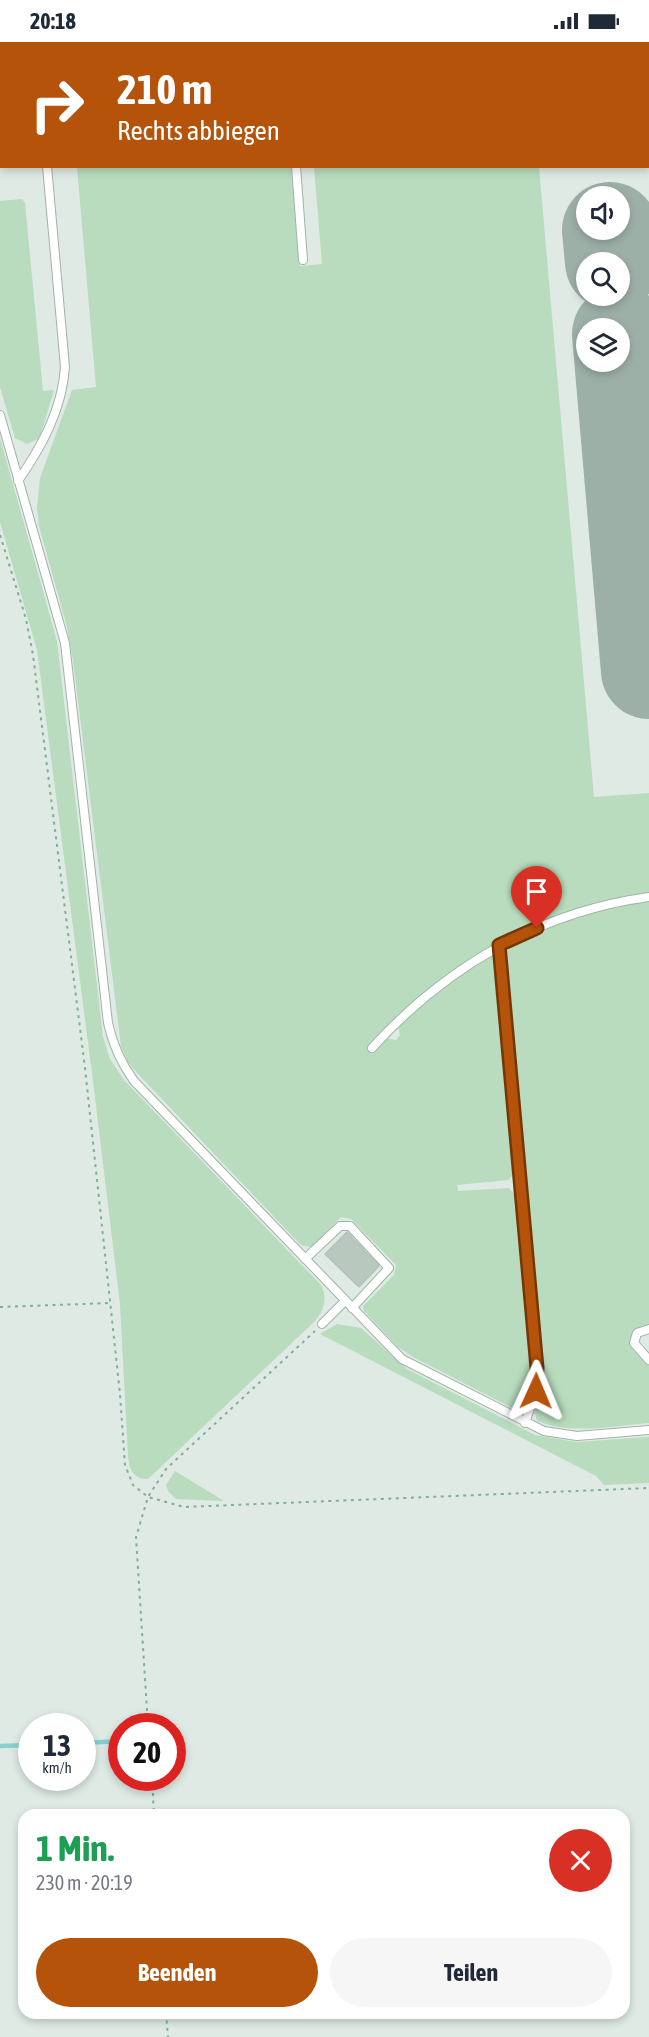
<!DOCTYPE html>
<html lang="de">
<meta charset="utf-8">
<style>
:root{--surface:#fff;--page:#f6f6f7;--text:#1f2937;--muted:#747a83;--accent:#b45309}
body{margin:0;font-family:"Asap Condensed",sans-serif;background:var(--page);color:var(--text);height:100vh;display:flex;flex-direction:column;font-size:22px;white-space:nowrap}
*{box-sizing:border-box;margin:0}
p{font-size:20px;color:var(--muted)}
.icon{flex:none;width:33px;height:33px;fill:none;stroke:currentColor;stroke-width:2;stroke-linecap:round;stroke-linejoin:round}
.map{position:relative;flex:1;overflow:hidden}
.side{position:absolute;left:18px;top:1767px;width:612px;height:210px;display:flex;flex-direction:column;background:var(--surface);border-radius:18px;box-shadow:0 3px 9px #0003}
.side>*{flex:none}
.top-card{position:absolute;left:0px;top:0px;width:650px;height:126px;box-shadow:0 3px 9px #0003;background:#b45309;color:#fff;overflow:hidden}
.tools{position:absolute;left:576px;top:144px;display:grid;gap:12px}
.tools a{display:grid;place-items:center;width:54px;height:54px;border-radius:50%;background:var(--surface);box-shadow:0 3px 9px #0003;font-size:30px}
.speed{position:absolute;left:18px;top:1671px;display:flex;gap:12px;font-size:30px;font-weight:700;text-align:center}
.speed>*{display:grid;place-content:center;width:78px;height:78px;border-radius:50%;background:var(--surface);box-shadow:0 3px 9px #0003;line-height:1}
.speed small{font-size:15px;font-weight:400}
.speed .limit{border:9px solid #d22;background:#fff;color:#111}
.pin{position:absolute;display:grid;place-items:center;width:51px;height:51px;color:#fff;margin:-62px -26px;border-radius:50% 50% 50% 0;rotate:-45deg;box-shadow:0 0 6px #0007}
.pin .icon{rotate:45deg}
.me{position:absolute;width:66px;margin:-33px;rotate:1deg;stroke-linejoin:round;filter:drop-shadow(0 0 4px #0008)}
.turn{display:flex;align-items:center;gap:21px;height:126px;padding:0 18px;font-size:27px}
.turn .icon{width:78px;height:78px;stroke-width:2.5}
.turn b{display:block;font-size:42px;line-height:51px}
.round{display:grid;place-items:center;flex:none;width:63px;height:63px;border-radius:32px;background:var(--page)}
.headline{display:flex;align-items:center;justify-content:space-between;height:102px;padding:0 18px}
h1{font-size:36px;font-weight:700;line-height:45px;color:#1e9e55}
.action{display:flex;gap:12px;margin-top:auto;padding:12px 18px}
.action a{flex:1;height:69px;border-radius:36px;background:var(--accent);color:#fff;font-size:24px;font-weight:700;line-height:69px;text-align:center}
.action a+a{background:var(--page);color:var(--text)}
.status{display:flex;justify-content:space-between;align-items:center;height:42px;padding:0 30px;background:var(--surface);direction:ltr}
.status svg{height:16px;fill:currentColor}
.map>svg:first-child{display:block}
.green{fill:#b8dcbd}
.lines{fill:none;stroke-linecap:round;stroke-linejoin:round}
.stream{stroke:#88cfcf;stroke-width:4.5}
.taxiway{stroke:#9db0a8;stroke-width:39}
.runway{stroke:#9db0a8;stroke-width:96}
.building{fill:#b8c8bf;stroke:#b2c4ba;stroke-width:1.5}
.service-casing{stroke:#a2b2aa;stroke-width:10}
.path{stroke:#80ae99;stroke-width:2;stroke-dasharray:3 4.5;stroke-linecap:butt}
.service{stroke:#fff;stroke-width:8}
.route-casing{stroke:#753606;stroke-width:15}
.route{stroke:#b45309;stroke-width:10}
</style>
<div class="status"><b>20:18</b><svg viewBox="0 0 49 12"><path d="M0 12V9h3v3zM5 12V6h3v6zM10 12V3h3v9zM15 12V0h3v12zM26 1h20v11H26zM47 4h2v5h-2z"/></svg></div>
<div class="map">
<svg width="649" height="1995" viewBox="0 0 649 1995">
<rect width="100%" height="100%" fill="#dfeae4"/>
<path class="green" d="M 66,0 L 222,0 L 222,1 L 66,2 Z
M 251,0 L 417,0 L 252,2 Z
M 77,125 L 291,125 L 300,224 L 322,222 L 314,125 L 539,125 L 594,755 L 649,751 L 649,853 C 603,867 553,878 508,896 C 479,908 452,929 428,949 C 410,963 395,975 386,996 L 396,998 L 400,993 L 398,984 L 447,941 L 497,911 L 517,1126 L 509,1138 L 457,1143 L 458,1149 L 509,1146 L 518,1156 L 534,1329 C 534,1343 533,1363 522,1371 L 413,1315 L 398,1305 L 364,1269 L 363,1264 L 394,1233 L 396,1223 L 351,1177 L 341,1175 L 311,1205 L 301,1203 L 138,1032 L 127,1019 L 121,1004 L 73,619 L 67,585 L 39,484 L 37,465 L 40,436 L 72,348 L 96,345 Z
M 22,157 L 25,161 L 43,349 L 54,348 L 41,392 L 38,397 L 27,402 L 15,396 L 0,345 L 0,159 Z
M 0,396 L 57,599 L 103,995 L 110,1017 L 124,1038 L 321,1243 C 328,1257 324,1268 315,1279 L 148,1437 C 133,1438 129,1426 128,1414 L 120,1262 L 92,1031 L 37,608 L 0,480 Z
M 649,859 L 649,1284 L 637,1287 L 631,1300 L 633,1308 L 649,1323 L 649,1381 C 613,1384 571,1393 537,1379 L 535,1371 L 541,1333 L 504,912 L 506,905 C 551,880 599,867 649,859 Z
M 337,1282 L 361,1286 L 407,1327 L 535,1393 L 576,1400 L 649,1395 L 649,1441 L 604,1443 L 596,1434 L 320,1292 Z
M 175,1429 L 224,1459 L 176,1457 L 168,1449 L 166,1443 Z"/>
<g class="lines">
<path class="stream" d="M 82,1701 L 122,1699
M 0,1704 L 32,1703"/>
<path class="taxiway" d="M 632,434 L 649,476"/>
<path class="runway" d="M 594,0 L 594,2
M 610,188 L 613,220
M 620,292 L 649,629"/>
</g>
<path class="building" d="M 347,1190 L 379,1224 L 359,1245 L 325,1212 Z"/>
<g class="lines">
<g class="service-casing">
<path id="service" d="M 35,0 L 35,2
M 228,0 L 228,2
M 246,0 L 247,2
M 422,0 L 422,2
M 296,124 L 303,218
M 0,373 L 65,601 L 108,981 C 113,1004 121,1021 134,1039 L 402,1317 L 544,1389 L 577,1394 L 649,1388
M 18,439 C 42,404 62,368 65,325 L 47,124
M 499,904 L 537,1326 L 536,1349 L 525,1381
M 372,1006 C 446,925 539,870 649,855
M 305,1217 L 340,1184 L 350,1184 L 389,1226 L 352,1266
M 322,1282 L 345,1259
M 649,1287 L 637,1291 L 634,1301 L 649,1318"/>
</g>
<path class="path" d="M 0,493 L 26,577 L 33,613 L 85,1026 L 120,1352 L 125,1423 L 133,1443 L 148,1455 L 184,1465 L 649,1446
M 0,1265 L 110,1261
M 148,1684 L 136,1495 L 148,1455 L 166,1427 L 315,1289
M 152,1736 L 154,1773
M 166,1971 L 168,1995"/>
<use href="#service" class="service"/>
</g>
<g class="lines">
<g class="route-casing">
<path id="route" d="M 536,1349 L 537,1326 L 499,903 L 537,886"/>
</g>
<use href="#route" class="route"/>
</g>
</svg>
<div class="tools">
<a><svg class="icon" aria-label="sound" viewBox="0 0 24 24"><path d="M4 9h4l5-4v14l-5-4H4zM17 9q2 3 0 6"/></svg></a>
<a><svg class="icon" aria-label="search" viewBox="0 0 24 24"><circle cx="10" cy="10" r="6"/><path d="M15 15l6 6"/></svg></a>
<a><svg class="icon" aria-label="layers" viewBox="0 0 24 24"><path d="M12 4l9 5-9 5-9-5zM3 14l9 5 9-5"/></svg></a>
</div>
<div class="speed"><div>13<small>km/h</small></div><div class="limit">20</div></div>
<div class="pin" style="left:537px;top:886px;background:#d93025"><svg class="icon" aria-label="arrive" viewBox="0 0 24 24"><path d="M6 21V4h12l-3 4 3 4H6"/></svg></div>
<svg class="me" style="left:536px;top:1349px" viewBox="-20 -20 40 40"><path d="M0-17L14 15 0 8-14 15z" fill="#b45309" stroke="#fff" stroke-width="4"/></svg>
<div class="top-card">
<div class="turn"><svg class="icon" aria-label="right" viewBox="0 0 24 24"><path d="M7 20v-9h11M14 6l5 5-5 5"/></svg><div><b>210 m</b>Rechts abbiegen</div></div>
</div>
<section class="side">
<div class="headline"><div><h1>1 Min.</h1><p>230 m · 20:19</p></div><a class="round" style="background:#d93025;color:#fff"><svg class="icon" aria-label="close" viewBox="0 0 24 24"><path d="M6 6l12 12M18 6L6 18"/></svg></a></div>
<div class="action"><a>Beenden</a><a>Teilen</a></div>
</section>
</div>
